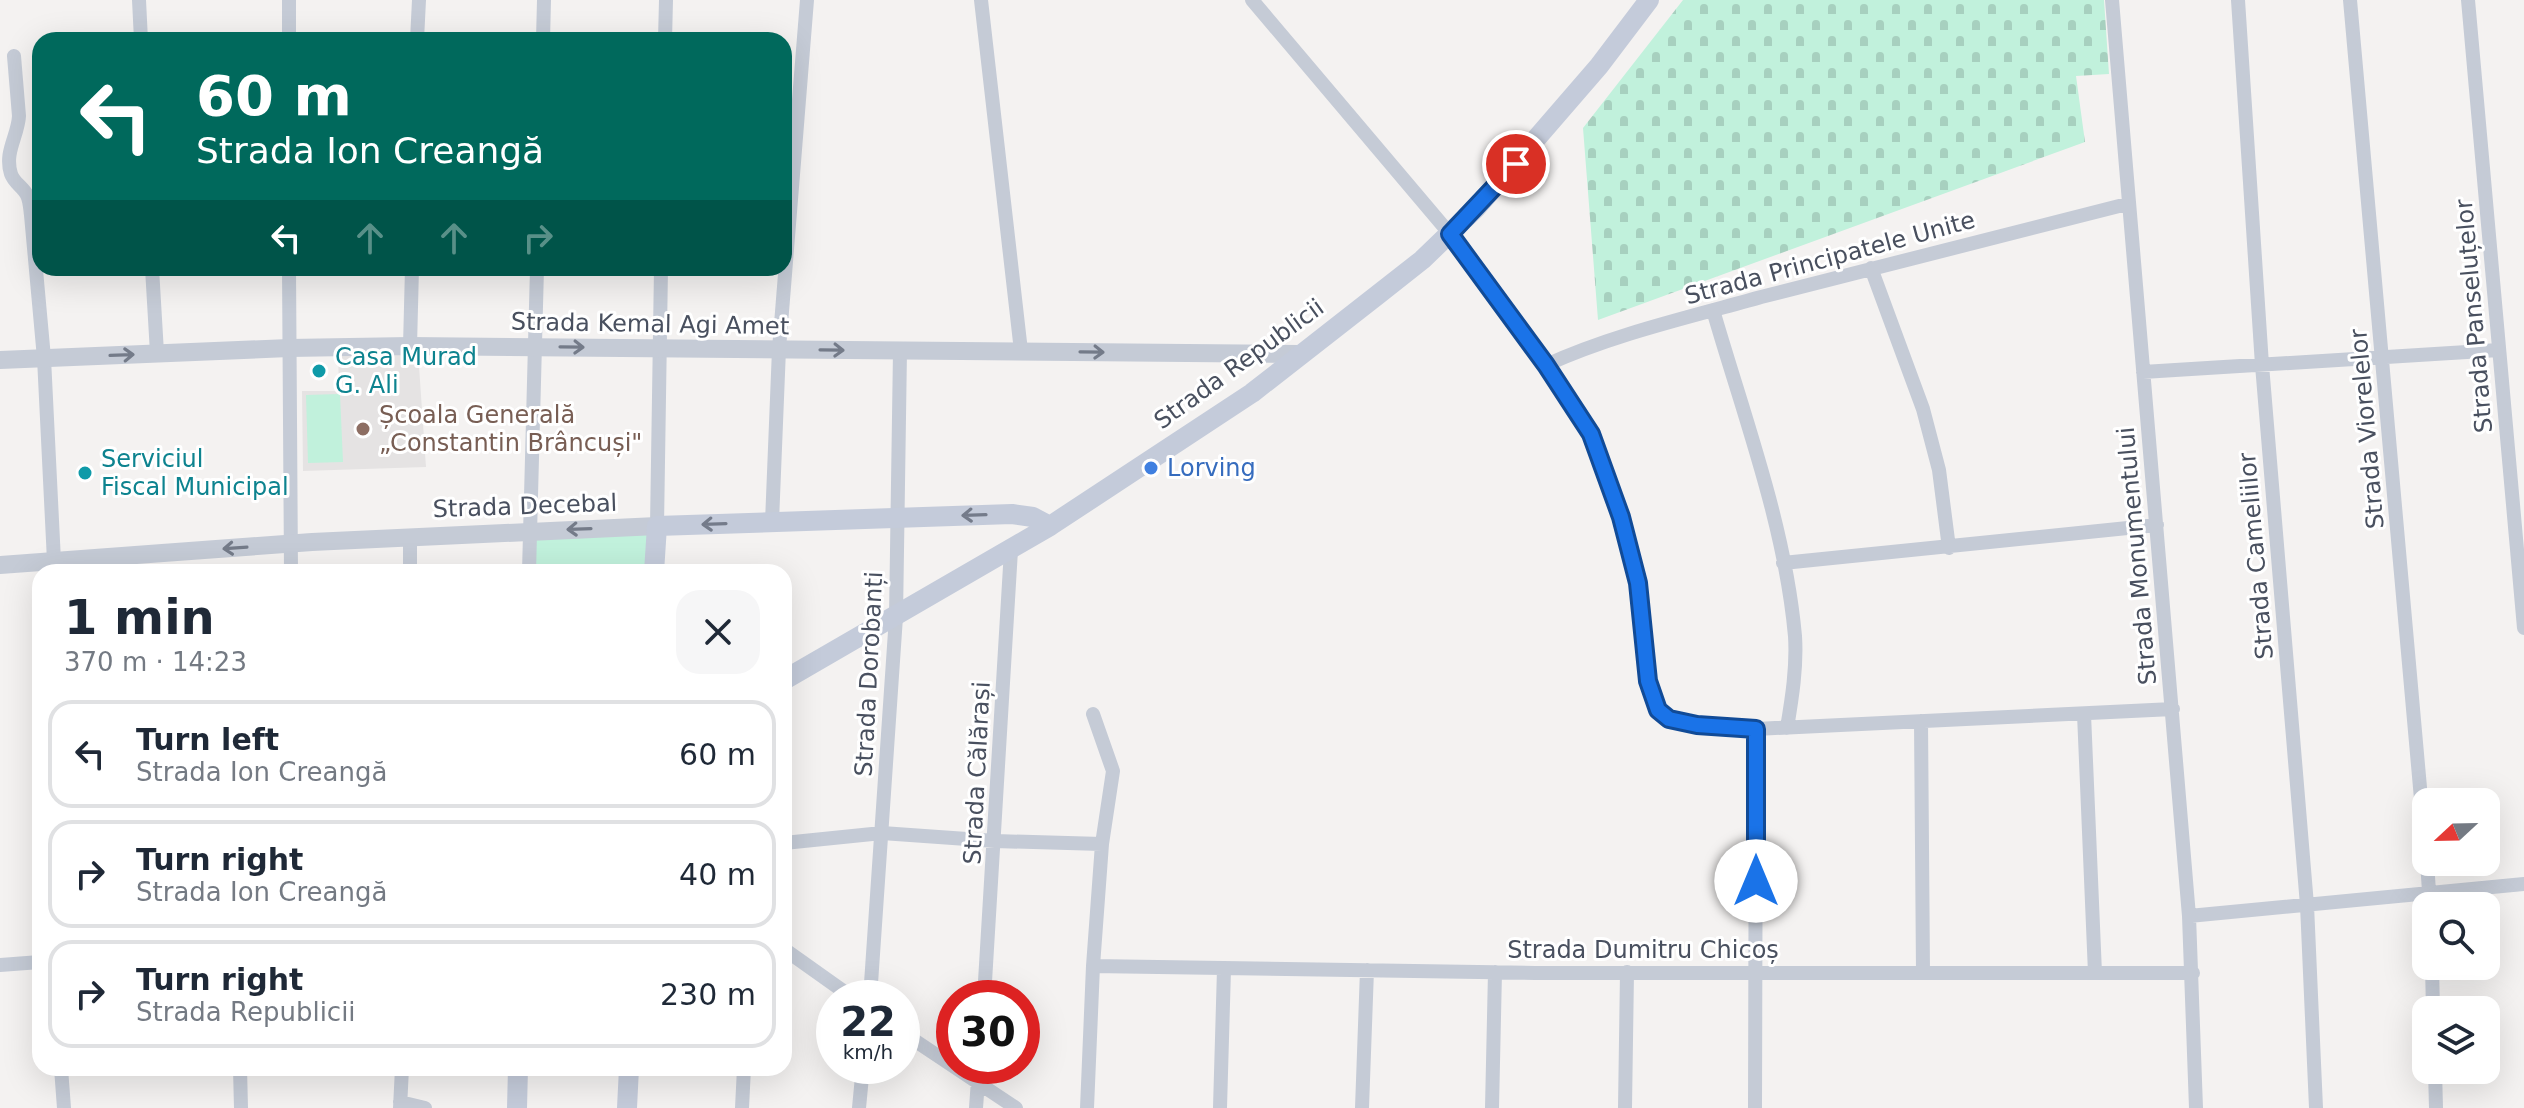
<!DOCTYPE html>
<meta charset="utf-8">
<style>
:root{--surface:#fff;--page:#f6f6f7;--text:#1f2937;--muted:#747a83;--line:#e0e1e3}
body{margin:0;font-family:"DejaVu Sans",sans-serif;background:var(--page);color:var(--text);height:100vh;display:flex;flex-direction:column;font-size:30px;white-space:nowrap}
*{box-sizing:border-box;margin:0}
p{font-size:26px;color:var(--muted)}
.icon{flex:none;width:44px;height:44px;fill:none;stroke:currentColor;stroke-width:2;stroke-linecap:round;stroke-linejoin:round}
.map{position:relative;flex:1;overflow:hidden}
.panel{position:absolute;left:32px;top:564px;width:760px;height:512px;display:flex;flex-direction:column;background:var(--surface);border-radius:24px;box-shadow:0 8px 32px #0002}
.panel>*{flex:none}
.banner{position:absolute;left:32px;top:32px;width:760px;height:244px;border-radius:24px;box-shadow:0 8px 32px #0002;background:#00695c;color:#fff;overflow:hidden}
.needle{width:52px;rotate:248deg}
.controls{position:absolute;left:2412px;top:788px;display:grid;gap:16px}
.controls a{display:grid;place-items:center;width:88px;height:88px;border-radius:16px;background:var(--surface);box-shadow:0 8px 32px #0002;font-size:40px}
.speed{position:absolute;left:816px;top:980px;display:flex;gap:16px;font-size:40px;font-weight:700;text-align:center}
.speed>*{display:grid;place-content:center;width:104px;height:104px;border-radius:50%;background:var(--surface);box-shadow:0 8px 32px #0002;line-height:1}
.speed small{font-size:20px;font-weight:400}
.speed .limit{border:12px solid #d22;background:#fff;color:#111}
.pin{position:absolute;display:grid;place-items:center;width:68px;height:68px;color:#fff;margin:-34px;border:4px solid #fff;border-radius:50%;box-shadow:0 2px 8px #0007}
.me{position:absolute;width:88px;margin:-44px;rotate:0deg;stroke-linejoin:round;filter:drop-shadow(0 0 6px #0008)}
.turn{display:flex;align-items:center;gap:28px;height:168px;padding:0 32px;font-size:36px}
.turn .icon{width:104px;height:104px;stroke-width:2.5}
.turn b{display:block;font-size:56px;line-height:68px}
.lanes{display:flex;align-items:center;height:76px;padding:0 32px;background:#0003;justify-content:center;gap:40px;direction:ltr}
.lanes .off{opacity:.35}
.round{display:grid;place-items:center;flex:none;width:84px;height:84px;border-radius:24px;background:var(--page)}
.head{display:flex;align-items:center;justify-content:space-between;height:136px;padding:0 32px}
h1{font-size:48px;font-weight:700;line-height:60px}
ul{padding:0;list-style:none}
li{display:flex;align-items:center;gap:24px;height:108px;margin:0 16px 12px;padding:0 16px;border:4px solid var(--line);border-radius:24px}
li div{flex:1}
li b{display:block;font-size:30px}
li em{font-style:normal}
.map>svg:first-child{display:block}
.education{fill:#e5e3e3}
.cemetery{fill:url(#cemetery-stones)}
.park{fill:#c1f1dc}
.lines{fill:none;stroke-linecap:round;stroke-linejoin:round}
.minor{stroke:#c5cbd6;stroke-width:14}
.tertiary{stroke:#c5cbd6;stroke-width:18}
.secondary{stroke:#c4cbda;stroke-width:20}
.oneway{stroke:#747b89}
.oneway2{stroke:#747b8a}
.route-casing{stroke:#114b97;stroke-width:20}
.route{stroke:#1a73e8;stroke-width:14}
.culture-dot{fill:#0f9aa8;stroke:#fff;stroke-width:3}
.education-dot{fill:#8d6e63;stroke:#fff;stroke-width:3}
.shop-dot{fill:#3f7fe0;stroke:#fff;stroke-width:3}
.labels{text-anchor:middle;stroke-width:6;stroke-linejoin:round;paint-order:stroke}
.street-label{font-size:24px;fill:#49505f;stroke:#fff}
.culture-label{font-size:24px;fill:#0d838f;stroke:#fff;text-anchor:start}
.education-label{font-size:24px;fill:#785e54;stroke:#fff;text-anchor:start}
.shop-label{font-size:24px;fill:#366cbe;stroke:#fff;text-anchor:start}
</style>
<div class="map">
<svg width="2524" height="1108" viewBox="0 0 2524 1108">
<defs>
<pattern id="cemetery-stones" width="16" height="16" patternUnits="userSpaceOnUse" patternTransform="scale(2)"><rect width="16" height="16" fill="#c1f1dc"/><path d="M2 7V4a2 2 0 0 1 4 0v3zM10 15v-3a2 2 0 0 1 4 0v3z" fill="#a7d0bf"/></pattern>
</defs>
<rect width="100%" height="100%" fill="#f4f2f1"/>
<path class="education" d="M 338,352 L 418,352 L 426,467 L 303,471 L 302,391 L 339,391 Z"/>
<path class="cemetery" d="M 1683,0 L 2104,0 L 2109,74 L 2076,76 L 2085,142 L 1598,320 L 1583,128 Z"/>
<path class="park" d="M 340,394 L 343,462 L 308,463 L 306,395 Z
M 657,526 L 654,572 L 529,572 L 530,531 Z"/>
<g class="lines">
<path class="minor" d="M 139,0 L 141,40
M 981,0 L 1021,351
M 1252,0 L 1450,234 L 1575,406 C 1615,476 1635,556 1643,635 C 1645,656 1646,696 1661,712 C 1677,729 1733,727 1756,729 L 2173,709
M 2112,0 L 2189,916 L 2196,1108
M 2238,0 L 2262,365 L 2307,905 L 2316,1108
M 2350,0 L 2426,855
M 2468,0 L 2524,628
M 289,40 L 289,0
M 417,40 L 419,0
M 543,40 L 544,0
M 665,40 L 666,0
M 14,56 L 19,116 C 18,136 4,152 11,174 C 14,183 23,187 27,195 C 30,201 30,208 31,215 L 44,358 L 54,561
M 152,268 L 157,353
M 289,268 L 291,572
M 1871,268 L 1923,409 L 1939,470 L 1949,548
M 1713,310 C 1744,417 1785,525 1795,636 C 1797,667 1792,698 1787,728
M 410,346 L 412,268
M 1546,365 C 1614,334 1690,317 1761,297 C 1883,265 2005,234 2127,204
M 2143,372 L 2499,350
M 772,522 L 779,349 L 807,0
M 657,526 L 661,268
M 1783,563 L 2157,525
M 410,572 L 410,537
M 529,572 L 537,268
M 2084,714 L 2095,973
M 1921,721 L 1923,972
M 784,843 L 882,833 L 995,841 L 1102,844
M 2427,862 L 2430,906
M 2189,916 L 2524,884
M 784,949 L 853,998
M 0,965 L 40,962
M 1093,966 L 1535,973 L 2193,973
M 2432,966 L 2433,1010
M 870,998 L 896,617 L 900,351
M 984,998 L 1011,550
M 902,1032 L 1016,1108
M 61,1068 L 64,1108
M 240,1068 L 241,1108
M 2435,1070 L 2436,1108
M 400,1102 L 425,1108
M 400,1108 L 402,1068
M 742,1108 L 744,1068
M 859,1108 L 863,1066
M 976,1108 L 979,1066
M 1087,1108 L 1093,966 L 1102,844 L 1113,771 L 1093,714
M 1220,1108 L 1224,969
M 1362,1108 L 1367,970
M 1492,1108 L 1495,972
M 1625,1108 L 1627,972
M 1755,1108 L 1756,729"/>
<path class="tertiary" d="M 0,360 L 289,348 L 410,346 L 1300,354
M 0,565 L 312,542 L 657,526"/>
<path class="secondary" d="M 654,572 L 657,526 L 1012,514 L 1033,517 L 1050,526
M 784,680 L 1050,526 L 1252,393 L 1380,293 L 1422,260 L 1477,207 L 1599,66 L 1649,0
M 517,1108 L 518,1068
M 627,1108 L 629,1068"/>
</g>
<defs><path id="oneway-shaft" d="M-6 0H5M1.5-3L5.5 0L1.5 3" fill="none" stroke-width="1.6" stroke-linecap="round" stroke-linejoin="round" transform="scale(2)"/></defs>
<g class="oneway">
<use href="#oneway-shaft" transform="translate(572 347) rotate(1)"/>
<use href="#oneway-shaft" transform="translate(832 350) rotate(1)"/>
<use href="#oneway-shaft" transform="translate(1092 352) rotate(1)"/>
<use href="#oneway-shaft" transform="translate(122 355) rotate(-2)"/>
<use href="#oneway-shaft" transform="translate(579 529) rotate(178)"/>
<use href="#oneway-shaft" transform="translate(235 548) rotate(176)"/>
</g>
<g class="oneway2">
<use href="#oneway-shaft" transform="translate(974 515) rotate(178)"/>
<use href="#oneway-shaft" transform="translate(714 524) rotate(178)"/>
</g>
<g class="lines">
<g class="route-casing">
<path id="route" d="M 1516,164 L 1450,234 L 1546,365 L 1591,434 L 1621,517 L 1638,583 L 1648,681 L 1658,710 L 1669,719 L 1697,725 L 1756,729 L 1756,881"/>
</g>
<use href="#route" class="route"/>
</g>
<g class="culture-dot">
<circle cx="319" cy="371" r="8"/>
<circle cx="85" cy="473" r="8"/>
</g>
<circle class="education-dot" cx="363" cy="429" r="8"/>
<circle class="shop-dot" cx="1151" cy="468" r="8"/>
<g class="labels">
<g class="street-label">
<text transform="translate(1830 258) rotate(-15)" y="8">Strada Principatele Unite</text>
<text transform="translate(2474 316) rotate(-95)" y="8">Strada Panseluțelor</text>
<text transform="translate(650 324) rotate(1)" y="8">Strada Kemal Agi Amet</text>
<text transform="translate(1239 364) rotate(-36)" y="8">Strada Republicii</text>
<text transform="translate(2367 429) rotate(-95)" y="8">Strada Viorelelor</text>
<text transform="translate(525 506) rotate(-2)" y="8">Strada Decebal</text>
<text transform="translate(2137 556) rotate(-95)" y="8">Strada Monumentului</text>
<text transform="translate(2256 556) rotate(-95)" y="8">Strada Cameliilor</text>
<text transform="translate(869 674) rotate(-87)" y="8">Strada Dorobanți</text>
<text transform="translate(977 773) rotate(-87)" y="8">Strada Călărași</text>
<text x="1643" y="958">Strada Dumitru Chicoș</text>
</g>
<g class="culture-label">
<text x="335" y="365">Casa Murad<tspan x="335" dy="28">G. Ali</tspan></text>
<text x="101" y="467">Serviciul<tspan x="101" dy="28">Fiscal Municipal</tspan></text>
</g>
<g class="education-label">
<text x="379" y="423">Școala Generală<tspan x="379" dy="28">„Constantin Brâncuși"</tspan></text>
</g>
<g class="shop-label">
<text x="1167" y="476">Lorving</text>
</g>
</g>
</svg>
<div class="controls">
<a><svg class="needle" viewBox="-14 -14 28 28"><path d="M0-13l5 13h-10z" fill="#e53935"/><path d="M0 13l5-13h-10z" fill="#747a83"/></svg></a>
<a><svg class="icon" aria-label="search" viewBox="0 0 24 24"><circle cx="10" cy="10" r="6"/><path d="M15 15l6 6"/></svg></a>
<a><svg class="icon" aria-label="layers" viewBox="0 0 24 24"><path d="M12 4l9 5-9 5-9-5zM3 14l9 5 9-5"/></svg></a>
</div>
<div class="speed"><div>22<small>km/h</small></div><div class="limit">30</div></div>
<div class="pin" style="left:1516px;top:164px;background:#d93025"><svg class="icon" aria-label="arrive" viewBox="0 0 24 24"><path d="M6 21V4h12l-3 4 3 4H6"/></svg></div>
<svg class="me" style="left:1756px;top:881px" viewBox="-20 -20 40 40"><circle r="19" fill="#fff"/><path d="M0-13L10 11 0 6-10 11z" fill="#1a73e8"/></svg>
<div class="banner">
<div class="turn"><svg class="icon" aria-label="left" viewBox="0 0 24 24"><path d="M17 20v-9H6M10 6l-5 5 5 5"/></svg><div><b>60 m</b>Strada Ion Creangă</div></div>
<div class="lanes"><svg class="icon" aria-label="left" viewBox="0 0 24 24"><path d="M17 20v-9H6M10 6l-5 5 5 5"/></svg><svg class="icon off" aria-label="ahead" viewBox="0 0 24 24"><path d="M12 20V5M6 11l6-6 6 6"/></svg><svg class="icon off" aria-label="ahead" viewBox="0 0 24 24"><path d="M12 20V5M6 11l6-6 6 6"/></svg><svg class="icon off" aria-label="right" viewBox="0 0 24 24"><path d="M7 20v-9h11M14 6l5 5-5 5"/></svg></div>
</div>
<section class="panel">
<div class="head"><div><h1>1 min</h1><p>370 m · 14:23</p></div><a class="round"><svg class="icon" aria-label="close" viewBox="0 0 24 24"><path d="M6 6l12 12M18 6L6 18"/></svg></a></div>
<ul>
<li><svg class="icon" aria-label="left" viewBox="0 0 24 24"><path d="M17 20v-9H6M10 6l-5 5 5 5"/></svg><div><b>Turn left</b><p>Strada Ion Creangă</p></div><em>60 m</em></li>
<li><svg class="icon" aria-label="right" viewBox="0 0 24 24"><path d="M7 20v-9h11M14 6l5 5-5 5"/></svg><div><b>Turn right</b><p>Strada Ion Creangă</p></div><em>40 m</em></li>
<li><svg class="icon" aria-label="right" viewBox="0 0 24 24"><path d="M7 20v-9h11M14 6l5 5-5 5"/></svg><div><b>Turn right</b><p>Strada Republicii</p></div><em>230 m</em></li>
</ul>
</section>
</div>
